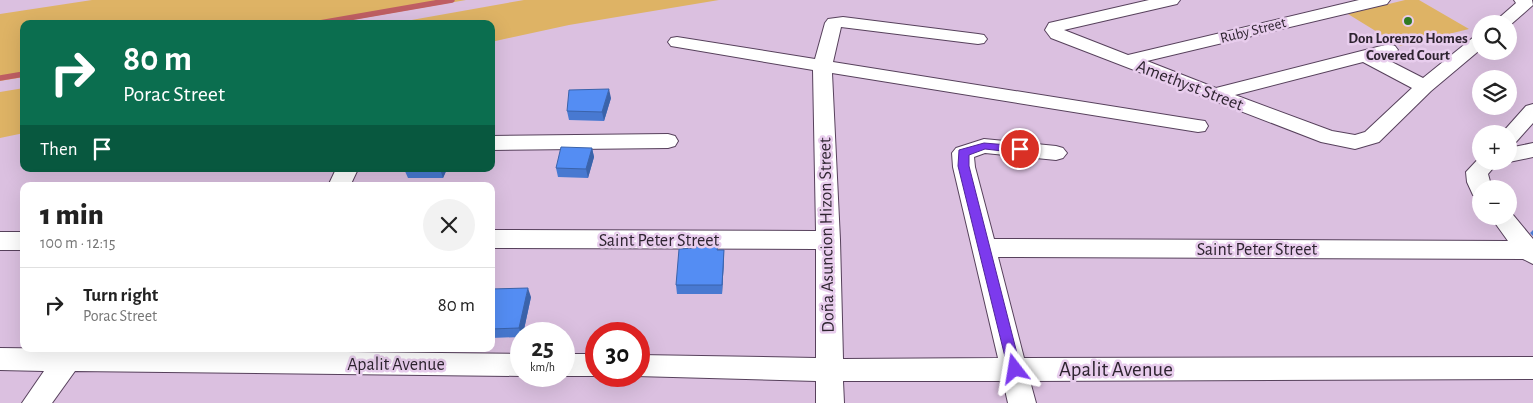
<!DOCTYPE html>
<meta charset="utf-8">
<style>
:root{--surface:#fff;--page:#f2f2f2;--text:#222;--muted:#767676;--line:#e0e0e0}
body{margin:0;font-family:"Alegreya Sans",sans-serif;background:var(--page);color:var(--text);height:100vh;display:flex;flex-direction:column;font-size:19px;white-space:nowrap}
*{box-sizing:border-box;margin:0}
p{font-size:16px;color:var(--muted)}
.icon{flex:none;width:28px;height:28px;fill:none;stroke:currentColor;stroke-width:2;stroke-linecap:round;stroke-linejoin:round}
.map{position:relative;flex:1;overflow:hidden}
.drawer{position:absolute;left:20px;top:182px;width:475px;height:170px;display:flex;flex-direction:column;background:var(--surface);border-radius:10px;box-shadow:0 5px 20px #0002}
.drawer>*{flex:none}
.banner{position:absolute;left:20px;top:20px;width:475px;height:152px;border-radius:10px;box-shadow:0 5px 20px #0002;background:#0b6e4f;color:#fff;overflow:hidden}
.controls{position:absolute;left:1472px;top:15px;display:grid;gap:10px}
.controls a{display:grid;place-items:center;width:45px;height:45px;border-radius:50%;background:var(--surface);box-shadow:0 5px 20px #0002;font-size:25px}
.speed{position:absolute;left:510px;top:322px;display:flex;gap:10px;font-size:25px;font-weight:700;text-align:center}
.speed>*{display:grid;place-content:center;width:65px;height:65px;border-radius:50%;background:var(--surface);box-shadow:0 5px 20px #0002;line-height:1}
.speed small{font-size:12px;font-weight:400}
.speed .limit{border:8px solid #d22;background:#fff;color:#111}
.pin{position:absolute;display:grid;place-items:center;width:42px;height:42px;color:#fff;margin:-21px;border:2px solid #fff;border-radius:50%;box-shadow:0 1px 5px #0007}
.me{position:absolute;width:55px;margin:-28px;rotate:346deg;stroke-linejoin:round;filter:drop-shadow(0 0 4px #0008)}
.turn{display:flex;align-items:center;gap:18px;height:105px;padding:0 20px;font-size:22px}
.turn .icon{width:65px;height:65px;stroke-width:2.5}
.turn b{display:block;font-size:35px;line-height:42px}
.then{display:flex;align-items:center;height:48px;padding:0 20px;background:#0003;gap:10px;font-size:19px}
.round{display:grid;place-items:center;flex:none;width:52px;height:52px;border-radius:26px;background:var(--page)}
.head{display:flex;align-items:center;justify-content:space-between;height:85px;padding:0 20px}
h1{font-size:30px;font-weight:800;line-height:38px}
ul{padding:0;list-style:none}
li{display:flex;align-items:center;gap:15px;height:75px;padding:0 20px;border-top:1px solid var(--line)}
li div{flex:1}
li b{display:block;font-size:19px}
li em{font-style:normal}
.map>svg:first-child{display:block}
.green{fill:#deb365}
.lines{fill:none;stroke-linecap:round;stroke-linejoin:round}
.stream{stroke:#bf5e63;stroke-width:5.5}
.street-casing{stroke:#57415c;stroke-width:2}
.street{fill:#fff;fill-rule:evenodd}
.wall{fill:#4879d1}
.shaded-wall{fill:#3b63aa}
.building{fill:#548df3;stroke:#3b63aa}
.route{fill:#7c3aed;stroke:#51269a}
.poi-dot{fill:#307b23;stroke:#e8cded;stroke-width:2}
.labels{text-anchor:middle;stroke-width:5;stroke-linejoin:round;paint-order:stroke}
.far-street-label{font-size:15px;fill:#2e2430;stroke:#e8cded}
.far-poi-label{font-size:15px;font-weight:bold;fill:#2e2430;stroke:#e8cded}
.street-label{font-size:18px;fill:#2e2430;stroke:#e8cded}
.near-street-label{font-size:21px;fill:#2e2430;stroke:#e8cded}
</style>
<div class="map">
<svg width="1533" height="403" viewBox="0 0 1533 403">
<rect width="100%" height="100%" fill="#dbc0e0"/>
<path class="green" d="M 92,0 L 466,0 L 329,24 L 24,24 L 24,77 L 0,81 L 0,14 Z
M 524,0 L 719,0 L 569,25 L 491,42 L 491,24 L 389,24 Z
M 1405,0 L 1419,0 L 1469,29 L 1400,46 L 1348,14 Z
M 24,88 L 24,133 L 0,138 L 0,92 Z"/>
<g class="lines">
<path class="stream" d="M 314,24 L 452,0
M 0,78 L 24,74"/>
<g class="street-casing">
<path id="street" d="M 1149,0 L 1180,0 L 1177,4 L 1064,30 L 1128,55 L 1359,0 L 1390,0 L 1387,4 L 1147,61 L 1216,88 L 1389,44 L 1395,46 L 1398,50 L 1395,54 L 1382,57 L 1423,78 L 1475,36 L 1481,35 L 1481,49 L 1431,91 L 1379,142 L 1355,149 L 1321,142 L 1051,38 L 1045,30 L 1049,23 ZM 1363,62 L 1412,88 L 1365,132 L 1355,135 L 1332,131 L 1235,95 Z
M 1514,0 L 1532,0 L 1533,5 L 1509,26 L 1509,24 L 1492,24 L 1516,3 Z
M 843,17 L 978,34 L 984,35 L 987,39 L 984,43 L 978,44 L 841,27 L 833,62 L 1198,120 L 1205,121 L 1208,126 L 1205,131 L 1198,132 L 832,73 L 840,240 L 843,359 L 998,358 L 953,167 L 952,153 L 956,148 L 984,139 L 1056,146 L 1063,148 L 1067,153 L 1063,158 L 1056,160 L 985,153 L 974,157 L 975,167 L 994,239 L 1508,241 L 1490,216 L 1509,216 L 1509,210 L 1533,239 L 1533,264 L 1523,259 L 998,257 L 1024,358 L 1533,357 L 1533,379 L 1030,381 L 1036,403 L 1008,403 L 1003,381 L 843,381 L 844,403 L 816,403 L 816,381 L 636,376 L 639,376 L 639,355 L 816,358 L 816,249 L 491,248 L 491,230 L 816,231 L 813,70 L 677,47 L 671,46 L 668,42 L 671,38 L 677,37 L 815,59 L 825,23 L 828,19 Z
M 1533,104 L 1533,123 L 1516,142 L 1509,144 L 1509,134 L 1501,134 L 1526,106 Z
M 668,134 L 675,136 L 678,141 L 675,146 L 668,148 L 491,150 L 491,136 Z
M 1533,143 L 1533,157 L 1509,162 L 1506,161 L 1509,161 L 1509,148 Z
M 1481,156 L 1481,161 L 1499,161 L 1488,174 L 1492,189 L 1481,189 L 1481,198 L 1473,195 L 1467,182 L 1466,172 Z
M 336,169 L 358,169 L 350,186 L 328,186 Z
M 0,232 L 24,232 L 24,250 L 0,250 Z
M 0,348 L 521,354 L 521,376 L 75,371 L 52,403 L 22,403 L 44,371 L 0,370 Z
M 564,354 L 596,354 L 596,376 L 564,376 Z"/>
</g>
<use href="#street" class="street"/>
</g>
<path class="wall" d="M 611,98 L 604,121 L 569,120 L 567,111 Z
M 592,148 L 594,157 L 588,178 L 558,177 L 556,168 Z
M 404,169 L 447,169 L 443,178 L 408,178 Z
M 1533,230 L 1533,236 L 1530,233 Z
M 718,241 L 718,250 L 724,250 L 724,259 L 722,294 L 677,294 L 676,285 Z
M 491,289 L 531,297 L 523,334 L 521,334 L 521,337 L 491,338 Z"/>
<path class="shaded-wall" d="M 609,89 L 611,98 L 604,121 L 602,112 Z
M 592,148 L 594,157 L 588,178 L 586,169 Z
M 440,169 L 447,169 L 443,178 Z
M 724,250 L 724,259 L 722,294 L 722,285 Z
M 528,288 L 531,297 L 523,334 L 521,334 L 519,328 Z"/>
<path class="building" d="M 609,89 L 602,112 L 567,111 L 569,90 Z
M 561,147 L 592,148 L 586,169 L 556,168 Z
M 697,241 L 718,241 L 717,250 L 724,250 L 722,285 L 676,285 L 679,249 L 696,248 Z
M 528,288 L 519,328 L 491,329 L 491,289 Z"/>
<path class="route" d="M 984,143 L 1020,146 L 1026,149 L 1020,153 L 985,149 L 969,155 L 969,166 L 1021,369 L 1019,373 L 1015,375 L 1010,373 L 1008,369 L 958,166 L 959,150 Z"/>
<circle class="poi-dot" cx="1408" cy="21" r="5"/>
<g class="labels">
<g class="far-street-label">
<text transform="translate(1253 30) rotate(-14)" y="5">Ruby Street</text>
</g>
<g class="far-poi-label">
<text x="1408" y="43">Don Lorenzo Homes<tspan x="1408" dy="17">Covered Court</tspan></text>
</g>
<g class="street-label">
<text transform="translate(1190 85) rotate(21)" y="6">Amethyst Street</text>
<text transform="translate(826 235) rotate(-91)" y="6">Doña Asuncion Hizon Street</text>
<text x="659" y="246">Saint Peter Street</text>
<text x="1257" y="255">Saint Peter Street</text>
<text x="396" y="370">Apalit Avenue</text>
</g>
<g class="near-street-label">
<text x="1116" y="376">Apalit Avenue</text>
</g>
</g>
</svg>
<div class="controls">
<a><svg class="icon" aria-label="search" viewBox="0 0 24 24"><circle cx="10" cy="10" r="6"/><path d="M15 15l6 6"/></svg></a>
<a><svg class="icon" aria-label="layers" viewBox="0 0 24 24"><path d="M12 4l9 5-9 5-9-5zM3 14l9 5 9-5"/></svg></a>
<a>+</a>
<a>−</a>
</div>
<div class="speed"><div>25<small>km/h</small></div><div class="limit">30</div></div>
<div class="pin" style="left:1020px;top:149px;background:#d93025"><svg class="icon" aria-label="arrive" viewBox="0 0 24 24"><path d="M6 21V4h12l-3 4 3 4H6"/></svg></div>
<svg class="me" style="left:1015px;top:369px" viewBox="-20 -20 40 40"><path d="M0-17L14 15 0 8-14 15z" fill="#7c3aed" stroke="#fff" stroke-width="4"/></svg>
<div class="banner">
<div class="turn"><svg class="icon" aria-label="right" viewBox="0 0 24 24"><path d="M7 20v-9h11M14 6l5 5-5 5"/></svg><div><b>80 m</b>Porac Street</div></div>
<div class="then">Then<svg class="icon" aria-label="arrive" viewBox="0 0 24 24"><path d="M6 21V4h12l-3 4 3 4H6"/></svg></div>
</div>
<section class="drawer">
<div class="head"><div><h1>1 min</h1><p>100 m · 12:15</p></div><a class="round"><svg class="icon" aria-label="close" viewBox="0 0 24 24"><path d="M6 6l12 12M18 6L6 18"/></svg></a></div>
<ul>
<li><svg class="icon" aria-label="right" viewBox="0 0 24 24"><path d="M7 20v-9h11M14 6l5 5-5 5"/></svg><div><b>Turn right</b><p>Porac Street</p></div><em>80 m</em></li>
</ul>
</section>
</div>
